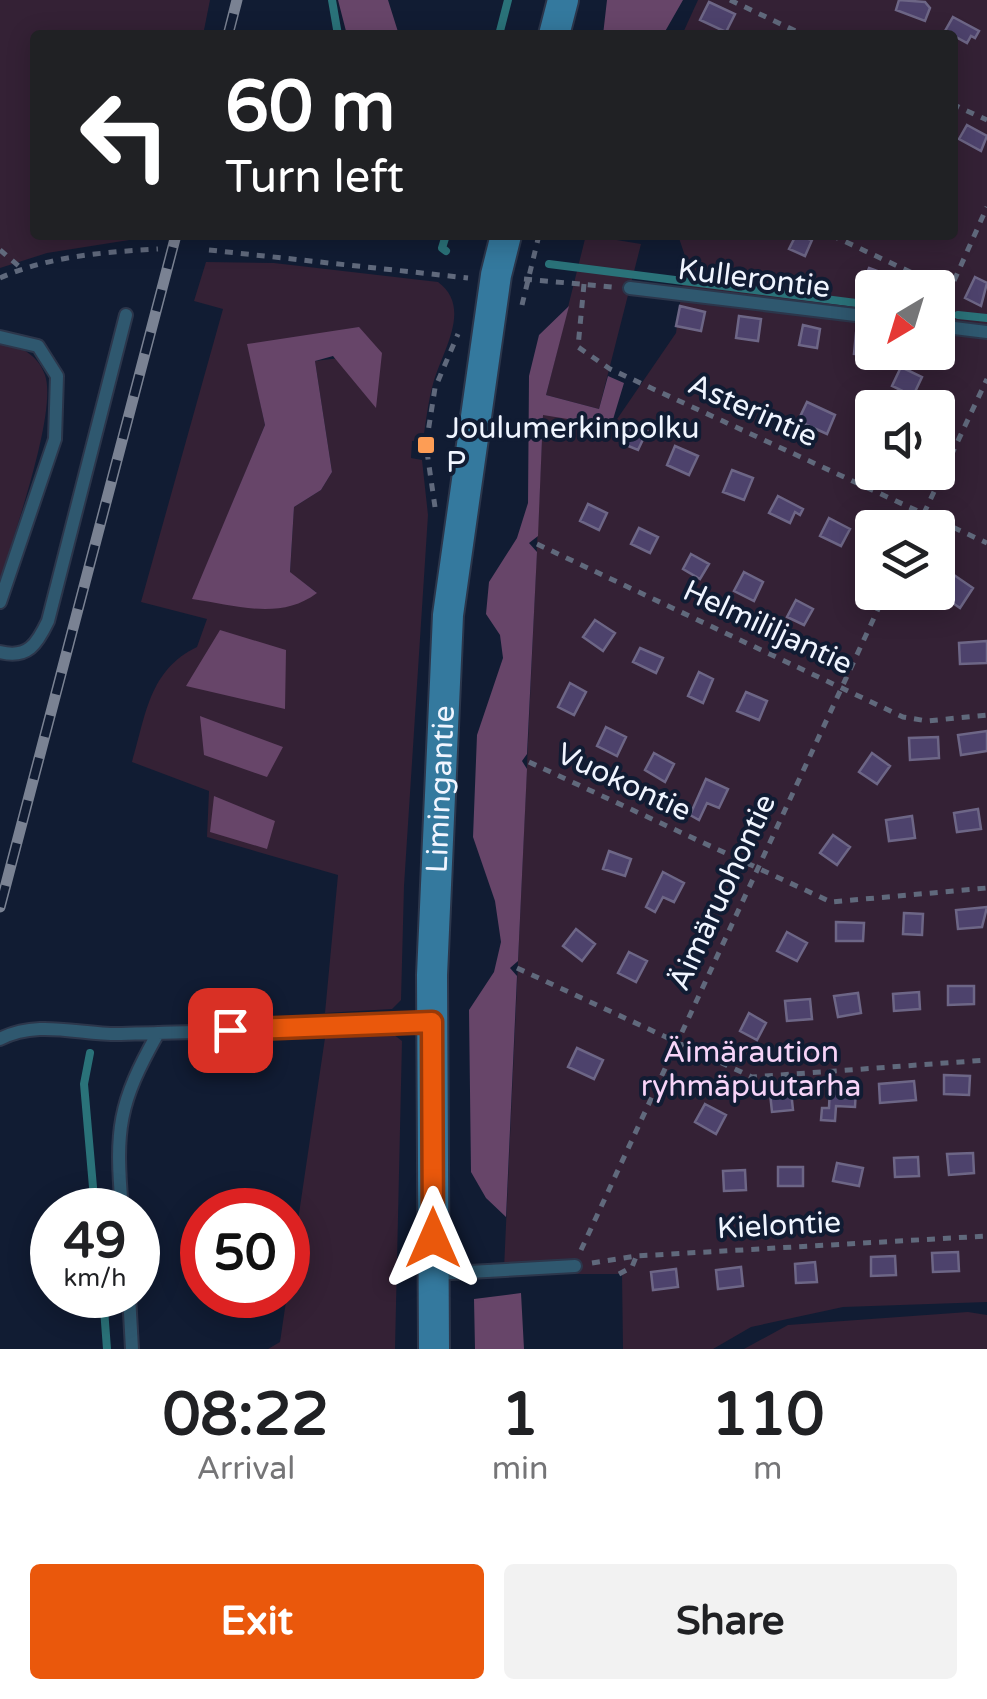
<!DOCTYPE html>
<meta charset="utf-8">
<style>
:root{--surface:#fff;--page:#f2f2f2;--text:#202124;--muted:#757577;--accent:#ea580c}
body{margin:0;font-family:"Varela Round",sans-serif;background:var(--page);color:var(--text);height:100vh;display:flex;flex-direction:column;font-size:38px;white-space:nowrap}
*{box-sizing:border-box;margin:0}
p{font-size:32px;color:var(--muted)}
.icon{flex:none;width:55px;height:55px;fill:none;stroke:currentColor;stroke-width:2;stroke-linecap:round;stroke-linejoin:round}
.map{position:relative;height:1349px;overflow:hidden}
.panel{display:flex;flex-direction:column;background:var(--surface);flex:1}
.panel>*{flex:none}
.banner{position:absolute;left:30px;top:30px;width:928px;height:210px;border-radius:10px;box-shadow:0 5px 25px #0003;background:#202124;color:#fff;overflow:hidden}
.needle{width:65px;rotate:218deg}
.tools{position:absolute;left:855px;top:270px;display:grid;gap:20px}
.tools a{display:grid;place-items:center;width:100px;height:100px;border-radius:10px;background:var(--surface);box-shadow:0 5px 25px #0003;font-size:50px}
.speed{position:absolute;left:30px;top:1188px;display:flex;gap:20px;font-size:50px;font-weight:700;text-align:center}
.speed>*{display:grid;place-content:center;width:130px;height:130px;border-radius:50%;background:var(--surface);box-shadow:0 5px 25px #0003;line-height:1}
.speed small{font-size:25px;font-weight:400}
.speed .limit{border:15px solid #d22;background:#fff;color:#111}
.pin{position:absolute;display:grid;place-items:center;width:85px;height:85px;color:#fff;margin:-42px;border-radius:20px;box-shadow:0 5px 15px #0006}
.me{position:absolute;width:110px;margin:-55px;rotate:0deg;stroke-linejoin:round;filter:drop-shadow(0 0 8px #0008)}
.turn{display:flex;align-items:center;gap:35px;height:210px;padding:0 30px;font-size:45px}
.turn .icon{width:130px;height:130px;stroke-width:2.5}
.turn b{display:block;font-size:70px;line-height:85px}
.eta{display:flex;justify-content:space-evenly;align-items:center;height:170px;text-align:center}
.eta b{font-size:60px;font-weight:800;line-height:70px}
.button{display:flex;gap:20px;margin-top:auto;padding:20px 30px}
.button a{flex:1;height:115px;border-radius:10px;background:var(--accent);color:#fff;font-size:40px;font-weight:800;line-height:115px;text-align:center}
.button a+a{background:var(--page);color:var(--text)}
.map>svg:first-child{display:block}
.green{fill:#342135;fill-rule:evenodd}
.forest{fill:#674569}
.lines{fill:none;stroke-linecap:round;stroke-linejoin:round}
.stream{stroke:#2a7279;stroke-width:8}
.building{fill:#4d426c;stroke:#6d6686;stroke-width:2.5}
.lane-casing{stroke:#2c364b;stroke-width:16}
.secondary-casing{stroke:#2c364b;stroke-width:34}
.path{stroke:#60697c;stroke-width:5;stroke-dasharray:8 8;stroke-linecap:butt}
.lane{stroke:#2f586f;stroke-width:12}
.secondary{stroke:#34799e;stroke-width:30}
.rail-casing{stroke:#7a8293;stroke-width:11}
.rail{stroke:#111c33;stroke-width:8;stroke-dasharray:22;stroke-linecap:butt}
.route-casing{stroke:#983908;stroke-width:25}
.route{stroke:#ea580c;stroke-width:18}
.poi-dot{fill:#fd9d55;stroke:#111c33;stroke-width:4}
.labels{text-anchor:middle;stroke-width:8;stroke-linejoin:round;paint-order:stroke}
.street-label{font-size:30px;fill:#f0f5ff;stroke:#111c33}
.poi-label{font-size:30px;fill:#f0f5ff;stroke:#111c33;text-anchor:start}
.park-label{font-size:30px;fill:#f7d4f8;stroke:#111c33}
</style>
<div class="map">
<svg width="987" height="1349" viewBox="0 0 987 1349">
<rect width="100%" height="100%" fill="#111c33"/>
<path class="green" d="M 0,0 L 210,0 L 203,35 L 35,35 L 35,235 L 142,238 L 47,253 L 0,268 Z
M 698,0 L 987,0 L 987,1302 L 843,1307 L 751,1327 L 713,1349 L 623,1349 L 622,1274 L 575,1274 L 575,1267 L 504,1269 L 543,414 L 613,425 L 676,333 L 686,259 L 678,235 L 952,235 L 952,35 L 682,35 ZM 872,288 L 938,288 L 938,352 L 872,352 ZM 872,408 L 938,408 L 938,472 L 872,472 ZM 872,528 L 938,528 L 938,592 L 872,592 Z
M 586,235 L 641,244 L 599,409 L 546,395 Z
M 206,262 L 274,263 L 438,282 C 473,308 442,351 433,384 C 428,402 426,422 423,440 L 412,441 L 411,458 L 422,460 L 428,515 L 404,886 L 401,1000 L 392,1009 L 325,1013 L 338,875 L 207,837 L 209,791 L 132,762 C 146,715 149,670 197,647 L 207,619 L 141,602 L 223,309 L 194,301 ZM 248,344 L 381,353 L 315,361 L 332,472 L 321,490 L 294,507 L 290,573 L 316,592 L 193,599 L 265,425 Z
M 4,341 C 22,348 38,355 45,375 C 58,412 12,539 0,582 L 0,342 Z
M 393,1034 L 402,1041 L 395,1349 L 268,1349 L 280,1342 L 325,1038 Z
M 968,1312 L 987,1315 L 987,1349 L 744,1349 L 788,1325 Z"/>
<path class="forest" d="M 338,0 L 388,0 L 399,35 L 347,35 Z
M 607,0 L 683,0 L 663,35 L 603,35 Z
M 569,306 L 546,395 L 599,409 L 608,376 L 624,383 L 611,426 L 543,415 L 538,536 L 529,543 L 537,552 L 527,754 L 522,761 L 527,769 L 518,961 L 510,968 L 517,976 L 506,1217 L 486,1198 L 471,1172 L 469,1010 L 494,972 L 501,942 L 495,901 L 473,837 L 477,735 L 503,658 L 500,635 L 486,614 L 489,582 L 517,538 L 528,503 L 529,376 L 539,335 Z
M 359,327 L 382,353 L 376,408 L 333,356 L 315,361 L 332,472 L 321,490 L 294,507 L 290,572 L 317,593 C 280,621 235,605 192,599 L 265,425 L 247,344 Z
M 220,630 L 286,650 L 285,709 L 186,686 Z
M 200,716 L 283,747 L 267,777 L 204,755 Z
M 214,796 L 275,821 L 267,849 L 210,832 Z
M 521,1293 L 524,1349 L 475,1349 L 474,1299 Z"/>
<g class="lines">
<path class="stream" d="M 332,0 L 338,35
M 499,35 L 508,0
M 446,235 L 442,248 L 446,251
M 549,264 L 872,305
M 958,315 L 987,318
M 90,1053 L 84,1084 L 95,1210
M 103,1295 L 107,1349"/>
</g>
<path class="building" d="M 899,0 L 925,2 L 930,8 L 925,21 L 896,10 Z
M 709,2 L 735,14 L 726,32 L 700,20 Z
M 953,17 L 979,31 L 975,38 L 971,36 L 967,43 L 945,31 Z
M 967,125 L 987,136 L 981,151 L 959,139 Z
M 796,235 L 812,240 L 805,256 L 789,249 Z
M 869,268 L 899,279 L 895,288 L 862,286 Z
M 975,277 L 987,283 L 981,306 L 965,298 Z
M 680,306 L 705,312 L 701,331 L 676,326 Z
M 739,316 L 761,319 L 758,341 L 736,338 Z
M 803,325 L 820,329 L 817,348 L 799,345 Z
M 856,333 L 872,335 L 872,352 L 883,352 L 883,357 L 854,354 Z
M 901,367 L 922,377 L 913,396 L 892,386 Z
M 807,402 L 835,415 L 827,434 L 798,421 Z
M 629,424 L 647,431 L 638,450 L 621,443 Z
M 675,446 L 698,456 L 689,475 L 667,465 Z
M 732,470 L 753,478 L 744,500 L 723,492 Z
M 778,496 L 803,509 L 800,515 L 795,512 L 790,523 L 769,513 Z
M 588,504 L 607,513 L 599,530 L 580,521 Z
M 829,518 L 850,529 L 841,546 L 820,536 Z
M 639,528 L 658,537 L 650,553 L 631,544 Z
M 691,554 L 709,564 L 700,579 L 683,569 Z
M 744,572 L 763,582 L 754,601 L 734,591 Z
M 951,573 L 973,588 L 960,608 L 938,593 Z
M 796,600 L 813,609 L 804,625 L 787,617 Z
M 595,620 L 615,633 L 603,651 L 583,637 Z
M 987,641 L 987,663 L 960,664 L 959,643 Z
M 640,648 L 663,658 L 656,673 L 633,662 Z
M 699,672 L 713,679 L 703,703 L 688,696 Z
M 570,683 L 586,692 L 574,715 L 558,707 Z
M 746,692 L 767,701 L 759,720 L 737,711 Z
M 606,727 L 626,737 L 617,756 L 597,746 Z
M 987,731 L 987,751 L 961,755 L 958,735 Z
M 938,737 L 939,758 L 910,760 L 909,738 Z
M 654,753 L 674,764 L 665,782 L 645,770 Z
M 872,753 L 890,766 L 877,784 L 859,772 Z
M 706,779 L 728,789 L 719,808 L 707,803 L 699,820 L 690,815 Z
M 978,809 L 981,829 L 957,832 L 954,813 Z
M 912,816 L 915,838 L 889,841 L 886,820 Z
M 833,835 L 850,847 L 837,865 L 820,853 Z
M 609,851 L 631,859 L 625,876 L 603,869 Z
M 663,872 L 684,883 L 674,902 L 663,897 L 655,912 L 646,907 Z
M 987,907 L 982,927 L 958,929 L 956,910 Z
M 904,913 L 923,914 L 922,935 L 903,934 Z
M 836,922 L 864,923 L 863,941 L 836,941 Z
M 576,929 L 595,944 L 582,961 L 563,946 Z
M 787,932 L 807,943 L 797,961 L 777,951 Z
M 629,952 L 647,961 L 636,982 L 618,973 Z
M 948,986 L 974,986 L 974,1004 L 948,1005 Z
M 919,992 L 920,1009 L 894,1011 L 893,994 Z
M 858,993 L 861,1013 L 838,1017 L 834,996 Z
M 810,999 L 812,1019 L 787,1021 L 785,1001 Z
M 749,1013 L 766,1023 L 757,1040 L 740,1031 Z
M 577,1048 L 603,1060 L 594,1079 L 568,1067 Z
M 944,1075 L 970,1076 L 969,1095 L 944,1094 Z
M 914,1081 L 916,1100 L 880,1103 L 879,1084 Z
M 830,1086 L 856,1088 L 855,1107 L 836,1106 L 835,1121 L 821,1120 L 822,1108 L 829,1108 Z
M 791,1091 L 793,1110 L 772,1112 L 770,1093 Z
M 705,1104 L 726,1115 L 716,1134 L 695,1122 Z
M 973,1153 L 974,1173 L 949,1175 L 947,1154 Z
M 918,1157 L 919,1176 L 895,1177 L 894,1158 Z
M 837,1163 L 863,1168 L 859,1186 L 833,1181 Z
M 778,1167 L 803,1167 L 803,1186 L 778,1186 Z
M 745,1170 L 746,1190 L 724,1191 L 723,1171 Z
M 958,1252 L 959,1271 L 933,1272 L 932,1253 Z
M 895,1256 L 896,1275 L 871,1276 L 871,1257 Z
M 815,1262 L 817,1282 L 796,1283 L 795,1264 Z
M 741,1267 L 743,1286 L 718,1289 L 716,1270 Z
M 676,1269 L 678,1287 L 653,1290 L 651,1272 Z"/>
<g class="lines">
<g class="lane-casing">
<path id="lane" d="M 630,288 L 872,317
M 938,326 L 987,332
M 0,337 L 38,346 L 57,376 L 55,439 L 0,602
M 0,652 C 28,659 37,644 48,621 L 126,315
M 0,1039 C 38,1019 80,1035 121,1034 C 224,1031 327,1030 430,1023
M 122,1210 C 115,1129 118,1104 158,1033
M 433,1274 L 575,1266
M 129,1295 L 132,1349"/>
</g>
<g class="secondary-casing">
<g id="secondary">
<path d="M 554,35 L 563,0"/>
<path id="s1" d="M 434,1349 L 432,975 L 448,615 L 496,275 L 506,235"/>
</g>
</g>
<path class="path" d="M 730,0 L 804,35
M 952,104 L 987,120
M 831,235 L 949,290
M 0,250 L 21,268
M 209,250 L 468,278
M 0,278 C 49,256 105,252 158,249
M 524,279 L 612,287
M 584,284 L 578,347 L 610,369 L 987,543
M 522,305 L 539,235
M 941,310 L 987,207
M 435,507 L 426,445 L 435,388 L 458,334
M 917,528 L 987,379
M 537,544 L 903,717 L 927,721 L 987,715
M 529,762 L 831,902 L 987,888
M 517,968 L 752,1077 L 987,1060
M 581,1250 L 886,592
M 592,1263 L 636,1256 L 987,1236
M 619,1274 L 632,1267 L 636,1257"/>
<use href="#lane" class="lane"/>
<use href="#secondary" class="secondary"/>
<g class="rail-casing">
<path id="rail" d="M 228,35 L 237,0
M 0,907 L 176,235"/>
</g>
<use href="#rail" class="rail"/>
</g>
<g class="lines">
<g class="route-casing">
<path id="route" d="M 230,1030 L 432,1022 L 433,1238"/>
</g>
<use href="#route" class="route"/>
</g>
<rect class="poi-dot" x="416" y="435" width="20" height="20" rx="5"/>
<g class="labels">
<g class="street-label">
<text transform="translate(754 278) rotate(7)" y="10">Kullerontie</text>
<text transform="translate(753 410) rotate(24)" y="10">Asterintie</text>
<text transform="translate(768 627) rotate(25)" y="10">Helmililjantie</text>
<text transform="translate(624 782) rotate(25)" y="10">Vuokontie</text>
<text dy="10" stroke="none"><textPath href="#s1" startOffset="560">Limingantie</textPath></text>
<text transform="translate(722 892) rotate(-65)" y="10">Äimäruohontie</text>
<text transform="translate(779 1225) rotate(-3)" y="10">Kielontie</text>
</g>
<g class="poi-label">
<text x="446" y="438">Joulumerkinpolku<tspan x="446" dy="34">P</tspan></text>
</g>
<g class="park-label">
<text x="751" y="1062">Äimäraution<tspan x="751" dy="34">ryhmäpuutarha</tspan></text>
</g>
</g>
</svg>
<div class="tools">
<a><svg class="needle" viewBox="-14 -14 28 28"><path d="M0-13l5 13h-10z" fill="#e53935"/><path d="M0 13l5-13h-10z" fill="#757577"/></svg></a>
<a><svg class="icon" aria-label="sound" viewBox="0 0 24 24"><path d="M4 9h4l5-4v14l-5-4H4zM17 9q2 3 0 6"/></svg></a>
<a><svg class="icon" aria-label="layers" viewBox="0 0 24 24"><path d="M12 4l9 5-9 5-9-5zM3 14l9 5 9-5"/></svg></a>
</div>
<div class="speed"><div>49<small>km/h</small></div><div class="limit">50</div></div>
<div class="pin" style="left:230px;top:1030px;background:#d93025"><svg class="icon" aria-label="arrive" viewBox="0 0 24 24"><path d="M6 21V4h12l-3 4 3 4H6"/></svg></div>
<svg class="me" style="left:433px;top:1238px" viewBox="-20 -20 40 40"><path d="M0-17L14 15 0 8-14 15z" fill="#ea580c" stroke="#fff" stroke-width="4"/></svg>
<div class="banner">
<div class="turn"><svg class="icon" aria-label="left" viewBox="0 0 24 24"><path d="M17 20v-9H6M10 6l-5 5 5 5"/></svg><div><b>60 m</b>Turn left</div></div>
</div>
</div>
<section class="panel">
<div class="eta">
<div><b>08:22</b><p>Arrival</p></div>
<div><b>1</b><p>min</p></div>
<div><b>110</b><p>m</p></div>
</div>
<div class="button"><a>Exit</a><a>Share</a></div>
</section>
